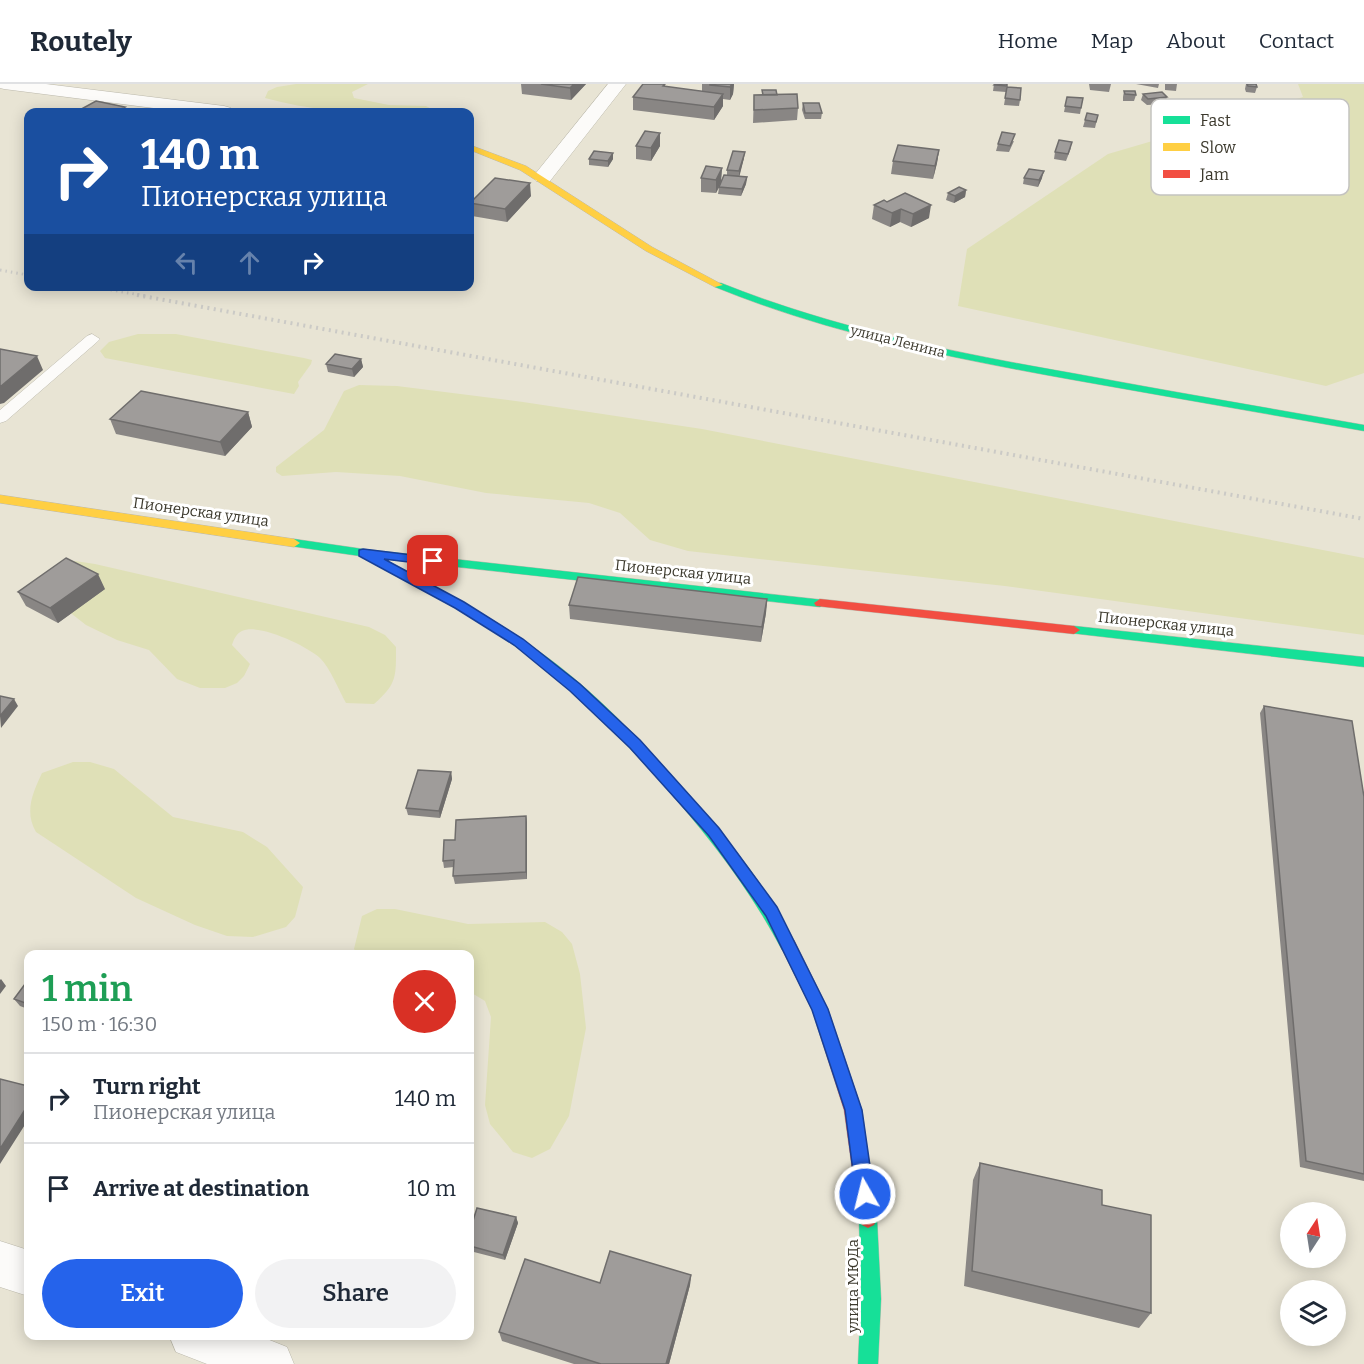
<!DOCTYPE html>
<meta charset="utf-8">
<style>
:root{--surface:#fff;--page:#f2f2f3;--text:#1f2937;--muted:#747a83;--line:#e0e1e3;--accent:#2563eb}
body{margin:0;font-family:Bitter,serif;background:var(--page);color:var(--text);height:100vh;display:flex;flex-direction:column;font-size:22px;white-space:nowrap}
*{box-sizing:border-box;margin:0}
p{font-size:20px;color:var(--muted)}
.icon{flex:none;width:33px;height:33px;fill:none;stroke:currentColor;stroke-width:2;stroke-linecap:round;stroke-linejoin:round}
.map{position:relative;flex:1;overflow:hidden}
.side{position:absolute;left:24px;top:866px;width:450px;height:390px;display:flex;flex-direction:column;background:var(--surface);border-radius:12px;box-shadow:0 3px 15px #0003}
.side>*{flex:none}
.hud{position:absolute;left:24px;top:24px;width:450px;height:183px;border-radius:12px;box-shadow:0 3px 15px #0003;background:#1a4fa0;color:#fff;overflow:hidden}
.needle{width:39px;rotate:12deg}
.fabs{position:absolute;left:1280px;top:1118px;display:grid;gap:12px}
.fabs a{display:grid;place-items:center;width:66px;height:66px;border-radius:50%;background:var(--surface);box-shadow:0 3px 15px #0003;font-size:30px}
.pin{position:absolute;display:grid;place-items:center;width:51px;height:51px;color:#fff;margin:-26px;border-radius:12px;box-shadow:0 3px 9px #0006}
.me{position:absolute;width:66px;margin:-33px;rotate:352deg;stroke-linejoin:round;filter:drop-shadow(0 0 4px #0008)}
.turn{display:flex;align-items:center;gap:21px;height:126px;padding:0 18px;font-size:27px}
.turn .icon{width:78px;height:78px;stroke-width:2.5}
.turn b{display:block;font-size:42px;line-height:51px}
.lanes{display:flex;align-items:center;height:57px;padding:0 18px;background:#0003;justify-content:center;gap:30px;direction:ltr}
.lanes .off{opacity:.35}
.round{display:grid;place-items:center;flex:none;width:63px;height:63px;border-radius:32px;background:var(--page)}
.summary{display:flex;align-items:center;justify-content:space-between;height:102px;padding:0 18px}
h1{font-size:36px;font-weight:600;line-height:45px;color:#1e9e55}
.action{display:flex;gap:12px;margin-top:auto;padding:12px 18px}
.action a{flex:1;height:69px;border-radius:36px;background:var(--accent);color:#fff;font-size:24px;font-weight:600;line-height:69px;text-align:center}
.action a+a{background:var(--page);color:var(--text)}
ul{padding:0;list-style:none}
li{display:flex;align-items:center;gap:18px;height:90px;padding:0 18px;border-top:2px solid var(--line)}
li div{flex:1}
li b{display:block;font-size:22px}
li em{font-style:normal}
header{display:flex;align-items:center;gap:36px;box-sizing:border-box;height:84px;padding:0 30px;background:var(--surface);border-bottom:2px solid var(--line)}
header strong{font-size:28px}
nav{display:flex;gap:33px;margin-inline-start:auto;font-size:21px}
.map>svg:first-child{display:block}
.green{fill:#dfe0b7}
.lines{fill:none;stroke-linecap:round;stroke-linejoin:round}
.lane-casing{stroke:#bcb9ac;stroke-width:1}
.street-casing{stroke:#bcb9ac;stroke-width:1}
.fast-casing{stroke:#bcb9ac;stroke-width:1}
.slow-casing{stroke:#bcb9ac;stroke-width:1}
.jam-casing{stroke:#bcb9ac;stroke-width:1}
.lane{fill:#fcfbf9;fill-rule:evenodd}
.street{fill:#fcfbf9;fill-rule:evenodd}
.fast{fill:#16e098;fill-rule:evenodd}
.slow{fill:#ffcf43;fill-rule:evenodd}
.jam{fill:#f24e42;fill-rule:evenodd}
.rail-far1{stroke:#cbcac6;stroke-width:3;stroke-dasharray:1.5 4;stroke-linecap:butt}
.rail{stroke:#cbcac6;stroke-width:4;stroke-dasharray:2 4.5;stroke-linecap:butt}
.wall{fill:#898684}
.shaded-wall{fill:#6f6d6c}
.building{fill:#9f9c9a;stroke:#6f6d6c;stroke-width:1.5}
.route{fill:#2563eb;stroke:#184099;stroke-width:1.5}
.labels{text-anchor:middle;stroke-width:6;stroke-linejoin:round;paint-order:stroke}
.far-street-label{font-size:14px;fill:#3b382c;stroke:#fff}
.street-label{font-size:15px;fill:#3b382c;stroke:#fff}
.key{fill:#fff;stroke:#c4c3c0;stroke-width:1.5}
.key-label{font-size:16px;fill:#3b382c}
</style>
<header>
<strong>Routely</strong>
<nav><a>Home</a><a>Map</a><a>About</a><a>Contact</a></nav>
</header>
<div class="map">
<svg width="1364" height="1280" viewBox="0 0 1364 1280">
<rect width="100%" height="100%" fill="#e8e4d4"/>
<path class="green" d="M 296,0 L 368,0 L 352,8 L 354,14 L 389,21 L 426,22 L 437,28 C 379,29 322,30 265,14 L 268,7 L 277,3 Z
M 1298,0 L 1364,0 L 1364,289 L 1326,302 L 958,222 L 967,165 L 1108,70 L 1303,13 Z
M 138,250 L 176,250 L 304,274 L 312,276 L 311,280 L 298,298 L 299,302 L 294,310 L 105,274 L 100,267 L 109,258 Z
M 359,301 L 397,302 L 523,318 L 702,345 L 1364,474 L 1364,551 L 1005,502 L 688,467 L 650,456 L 620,429 L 589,419 L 486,409 L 400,392 L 336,388 L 282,392 L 276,388 L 276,383 L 324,346 L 344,307 Z
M 75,477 L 95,480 L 369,543 L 385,551 L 396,563 C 396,593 397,600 374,620 L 346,619 C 338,605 331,585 320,574 C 307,562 259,539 242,547 C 236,550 234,555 232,561 L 250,580 L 244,592 L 237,599 L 225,604 L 200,604 L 177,595 L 149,566 L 117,556 L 86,541 L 36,502 L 53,483 Z
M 73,678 L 90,678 L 114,685 L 173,733 L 243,748 L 267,763 L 303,803 L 295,833 L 286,843 L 253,853 L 227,852 L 195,841 L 136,814 L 36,748 C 24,728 33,708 42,689 Z
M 377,825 L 395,825 L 468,840 L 545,838 L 562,848 L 572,860 L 580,890 L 586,944 L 569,1032 L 550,1065 L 532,1074 L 513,1068 L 490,1040 L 485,1021 L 491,933 L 485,917 L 470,908 L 470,870 L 358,870 L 354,865 L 362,832 Z"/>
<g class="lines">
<g class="lane-casing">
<path id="lane" d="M 92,250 L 100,255 L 97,258 L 6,337 L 0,339 L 0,326 L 87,252 Z"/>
</g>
<g class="street-casing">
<path id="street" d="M 0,0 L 46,0 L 224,22 L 231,24 L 233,28 L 185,28 L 4,5 L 0,4 Z
M 608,0 L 626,0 L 550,97 L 536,97 L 533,93 L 536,89 Z
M 0,1157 L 28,1166 L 28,1212 L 0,1203 Z
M 169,1251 L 257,1251 L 287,1263 L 294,1280 L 207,1280 L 176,1268 Z"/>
</g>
<g class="fast-casing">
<path id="fast" d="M 715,199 L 721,199 C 836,245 956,269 1077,290 C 1173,308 1268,324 1364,341 L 1364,347 C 1267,330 1170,313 1074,296 C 951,274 830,250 715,203 Z
M 294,455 L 363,465 L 824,516 L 826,519 L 820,523 L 384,475 C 438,504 491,532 540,568 C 599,610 649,665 697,720 C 734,763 771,809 796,861 L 794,866 L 788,868 L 782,866 C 749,803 706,749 659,696 C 621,653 580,612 534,576 C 484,538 429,509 374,480 L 372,477 L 374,474 L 290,462 L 288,459 L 290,456 Z
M 1074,542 L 1364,573 L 1364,583 L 1070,549 L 1068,546 Z
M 868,1126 L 874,1129 L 877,1135 L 881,1215 L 878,1280 L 858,1280 L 861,1215 L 859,1135 L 862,1129 Z"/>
</g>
<g class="slow-casing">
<path id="slow" d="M 470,61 L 526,82 L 652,163 L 723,201 L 715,203 L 646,167 L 520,86 L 470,66 Z
M 0,411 L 294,455 L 300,459 L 294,463 L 0,419 Z"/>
</g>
<g class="jam-casing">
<path id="jam" d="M 820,515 L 1074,542 L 1080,546 L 1074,550 L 816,522 L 814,519 Z
M 788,854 L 794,856 L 828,925 L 862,1026 L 877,1135 L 874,1141 L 868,1144 L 862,1141 L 859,1135 L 844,1026 L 812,926 L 780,861 L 782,856 Z"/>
</g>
<use href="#lane" class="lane"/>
<use href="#street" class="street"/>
<use href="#fast" class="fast"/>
<use href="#slow" class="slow"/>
<use href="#jam" class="jam"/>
<path class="rail-far1" d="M 0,186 L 28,191
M 89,202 L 146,212"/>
<path class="rail" d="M 137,211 L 1364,435"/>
</g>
<path class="wall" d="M 521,0 L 586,0 L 571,16 L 522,10 Z
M 665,0 L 665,3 L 702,7 L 702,0 L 734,0 L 733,10 L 730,16 L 723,15 L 723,22 L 714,36 L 633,26 L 633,13 Z
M 992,0 L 1007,0 L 1006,8 L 993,7 L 994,0 Z
M 1089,0 L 1111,0 L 1109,8 L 1090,6 Z
M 1136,0 L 1159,0 L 1158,4 Z
M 1165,0 L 1177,0 L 1176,7 L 1165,6 Z
M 1246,0 L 1256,0 L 1257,3 L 1255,9 L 1246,8 L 1245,5 Z
M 1007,3 L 1020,16 L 1019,22 L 1004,21 Z
M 762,6 L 777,11 L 798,24 L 797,36 L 753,39 L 754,11 L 762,11 Z
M 1124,7 L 1136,11 L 1134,17 L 1123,17 L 1123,13 Z
M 1143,10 L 1167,13 L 1165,20 L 1147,21 L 1141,16 Z
M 1067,13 L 1083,14 L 1080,30 L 1064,28 Z
M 803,19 L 822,29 L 821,35 L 805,35 L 802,26 Z
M 1087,29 L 1098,31 L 1095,44 L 1083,43 Z
M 1014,57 L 1009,68 L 996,67 L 998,60 Z
M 636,62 L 660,62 L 651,77 L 636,75 Z
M 1071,64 L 1066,77 L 1054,75 L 1055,68 Z
M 939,66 L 937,79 L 933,95 L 891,90 L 893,77 Z
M 613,69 L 613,75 L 608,83 L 589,81 L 589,75 Z
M 744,74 L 739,92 L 747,93 L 746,100 L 741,112 L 718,110 L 719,104 L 716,109 L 701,108 L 701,94 L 722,84 L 721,96 L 727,91 L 727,86 Z
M 1024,94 L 1042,94 L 1038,103 L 1023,100 Z
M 966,106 L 965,113 L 954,119 L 946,116 L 948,109 Z
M 531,112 L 507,138 L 472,132 L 470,119 Z
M 887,118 L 929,134 L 911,143 L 900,138 L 890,143 L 872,135 L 874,121 Z
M 361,275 L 363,283 L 354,293 L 328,288 L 326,280 Z
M 248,328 L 252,343 L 225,372 L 116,350 L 110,335 Z
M 105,505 L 58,539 L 26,522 L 18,508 Z
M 767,515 L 766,529 L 761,558 L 570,535 L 569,521 Z
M 1264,622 L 1364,713 L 1364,1097 L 1300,1083 L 1260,629 Z
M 451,688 L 452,695 L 440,734 L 408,731 L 406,724 Z
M 526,732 L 527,739 L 527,795 L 455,800 L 453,792 L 454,783 L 444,784 L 443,777 L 455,756 Z
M 28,896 L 28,925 L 20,922 L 14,915 Z
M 980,1079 L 1102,1121 L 1151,1229 L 1139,1244 L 964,1202 L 973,1096 Z
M 516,1133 L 518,1139 L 505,1176 L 470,1167 L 470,1146 Z
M 691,1191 L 690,1201 L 669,1280 L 574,1280 L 502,1257 L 499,1248 L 600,1199 Z"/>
<path class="shaded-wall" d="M 574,0 L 586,0 L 571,16 L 570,4 Z
M 732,0 L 734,0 L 733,10 L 730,16 L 730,3 Z
M 723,10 L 723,22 L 714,36 L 714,23 Z
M 125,23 L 127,28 L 115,28 Z
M 660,49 L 660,62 L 651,77 L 651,64 Z
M 939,66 L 937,79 L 933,95 L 935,82 Z
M 745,68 L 744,74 L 739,94 L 739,87 Z
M 613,69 L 613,75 L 608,83 L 608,77 Z
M 722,84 L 721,97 L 716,109 L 716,96 Z
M 1044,87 L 1042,94 L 1038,103 L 1039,96 Z
M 747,93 L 746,100 L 741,112 L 742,105 Z
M 530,99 L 531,112 L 507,138 L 505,125 Z
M 966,106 L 965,113 L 954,119 L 955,112 Z
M 931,121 L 929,134 L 911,143 L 913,130 Z
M 901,125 L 900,138 L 890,143 L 892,129 Z
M 37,272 L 43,286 L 4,319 L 0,320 L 0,303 Z
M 361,275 L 363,283 L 354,293 L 352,285 Z
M 248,328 L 252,343 L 225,372 L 220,358 Z
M 98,490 L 105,505 L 58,539 L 50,524 Z
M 767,515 L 766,529 L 761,558 L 762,543 Z
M 14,615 L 18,622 L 1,644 L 0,632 Z
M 451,688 L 452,695 L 440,734 L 439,727 Z
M 526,732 L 527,739 L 527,795 L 526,788 Z
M 1,895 L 6,902 L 0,910 L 0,896 Z
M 28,1021 L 28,1036 L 0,1080 L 0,1065 Z
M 472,1023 L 473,1029 L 470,1041 L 470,1029 Z
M 516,1133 L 518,1139 L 505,1176 L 503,1171 Z
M 691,1191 L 690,1201 L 669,1280 L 666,1280 Z"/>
<path class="building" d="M 541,0 L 574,0 L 570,4 Z
M 643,0 L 665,0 L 663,2 L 723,10 L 714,23 L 633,13 Z
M 710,0 L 732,0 L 730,3 L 710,1 Z
M 995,0 L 1007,0 L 1007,2 L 994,1 Z
M 1247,0 L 1256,0 L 1257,3 L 1248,2 Z
M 1007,3 L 1021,4 L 1020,16 L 1005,14 Z
M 762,6 L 776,6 L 777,11 L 763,11 Z
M 1124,7 L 1135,7 L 1136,11 L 1125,10 Z
M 1162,8 L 1167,13 L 1148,15 L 1143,10 Z
M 797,10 L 798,24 L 754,26 L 754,11 Z
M 1067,13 L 1083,14 L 1081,24 L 1065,22 Z
M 96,17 L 125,23 L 115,28 L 76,28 Z
M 803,19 L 819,19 L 822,29 L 805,29 Z
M 1087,29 L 1098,31 L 1096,38 L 1085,36 Z
M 645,47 L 660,49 L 651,64 L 636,62 Z
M 1002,48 L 1015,50 L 1010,62 L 998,60 Z
M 1059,56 L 1072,58 L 1068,70 L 1055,68 Z
M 898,61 L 939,66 L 935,82 L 893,77 Z
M 594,67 L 613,69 L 608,77 L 589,75 Z
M 733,67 L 745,68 L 739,87 L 727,86 Z
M 706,82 L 722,84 L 716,96 L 701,94 Z
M 1029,85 L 1044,87 L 1039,96 L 1024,94 Z
M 724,91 L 747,93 L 742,105 L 719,103 Z
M 495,94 L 530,99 L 505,125 L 470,119 Z
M 959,103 L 966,106 L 955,112 L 948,109 Z
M 905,109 L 931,121 L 913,130 L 901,125 L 892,129 L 874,121 L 884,116 L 887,118 Z
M 0,265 L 37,272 L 0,303 Z
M 335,270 L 361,275 L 352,285 L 326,280 Z
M 141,307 L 248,328 L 220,358 L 110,335 Z
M 66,474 L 98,490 L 50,524 L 18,508 Z
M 578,493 L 767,515 L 762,543 L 569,521 Z
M 0,612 L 14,615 L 0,632 Z
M 1264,622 L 1352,637 L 1364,713 L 1364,1090 L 1306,1077 Z
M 418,686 L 451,688 L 439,727 L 406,724 Z
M 526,732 L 526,788 L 453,792 L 454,776 L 443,777 L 444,756 L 455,756 L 456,736 Z
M 28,896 L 28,920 L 14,915 Z
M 0,995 L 28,1002 L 28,1021 L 0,1065 Z
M 980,1079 L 1102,1106 L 1102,1121 L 1151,1131 L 1151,1229 L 972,1187 Z
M 477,1124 L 516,1133 L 503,1171 L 470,1162 L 470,1146 Z
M 610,1167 L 691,1191 L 666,1280 L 601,1280 L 499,1248 L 525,1175 L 600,1199 Z"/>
<path class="route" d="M 363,465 L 437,474 L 439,477 L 433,481 L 384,475 L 464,518 L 523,555 L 580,600 L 640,656 L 719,744 L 777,823 L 828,925 L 862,1026 L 874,1110 L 872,1116 L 865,1119 L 859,1116 L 856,1110 L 845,1026 L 812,926 L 766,832 L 709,752 L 630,664 L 570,607 L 514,561 L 455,524 L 359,472 L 359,466 Z"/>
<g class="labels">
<g class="far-street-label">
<text transform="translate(898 257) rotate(14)" y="5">улица Ленина</text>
</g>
<g class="street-label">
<text transform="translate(201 428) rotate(8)" y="5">Пионерская улица</text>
<text transform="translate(683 488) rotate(6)" y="5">Пионерская улица</text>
<text transform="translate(1166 540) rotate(6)" y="5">Пионерская улица</text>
<text transform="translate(853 1202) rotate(-90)" y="5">улица МЮДа</text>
</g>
</g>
<rect x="1151" y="15" width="198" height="96" rx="9" class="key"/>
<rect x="1163" y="32" width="27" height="8" fill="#16e098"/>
<rect x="1163" y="59" width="27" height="8" fill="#ffcf43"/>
<rect x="1163" y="86" width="27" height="8" fill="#f24e42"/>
<g class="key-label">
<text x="1200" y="42">Fast</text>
<text x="1200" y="69">Slow</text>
<text x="1200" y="96">Jam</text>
</g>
</svg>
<div class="fabs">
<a><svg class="needle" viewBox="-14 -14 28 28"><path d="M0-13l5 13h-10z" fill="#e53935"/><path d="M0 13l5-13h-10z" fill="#747a83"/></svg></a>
<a><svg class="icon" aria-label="layers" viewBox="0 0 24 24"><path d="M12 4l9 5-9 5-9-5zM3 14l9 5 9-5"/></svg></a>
</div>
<div class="pin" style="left:433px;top:477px;background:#d93025"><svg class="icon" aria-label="arrive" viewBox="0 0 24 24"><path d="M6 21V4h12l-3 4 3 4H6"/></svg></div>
<svg class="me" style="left:865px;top:1110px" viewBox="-20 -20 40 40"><circle r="17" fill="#2563eb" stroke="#fff" stroke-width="3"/><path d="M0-11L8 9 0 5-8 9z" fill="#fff"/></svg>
<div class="hud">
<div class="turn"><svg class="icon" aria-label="right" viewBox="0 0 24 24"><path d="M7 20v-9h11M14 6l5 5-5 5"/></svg><div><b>140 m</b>Пионерская улица</div></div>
<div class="lanes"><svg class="icon off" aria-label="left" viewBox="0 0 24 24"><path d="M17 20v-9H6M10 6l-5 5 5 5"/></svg><svg class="icon off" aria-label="ahead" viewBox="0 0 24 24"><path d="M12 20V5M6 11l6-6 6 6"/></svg><svg class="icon" aria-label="right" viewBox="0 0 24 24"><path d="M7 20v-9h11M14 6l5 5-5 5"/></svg></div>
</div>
<section class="side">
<div class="summary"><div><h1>1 min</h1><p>150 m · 16:30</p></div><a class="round" style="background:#d93025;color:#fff"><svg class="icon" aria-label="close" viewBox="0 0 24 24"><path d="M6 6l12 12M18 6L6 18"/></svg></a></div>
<ul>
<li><svg class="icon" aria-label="right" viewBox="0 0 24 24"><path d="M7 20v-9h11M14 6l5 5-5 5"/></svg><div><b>Turn right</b><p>Пионерская улица</p></div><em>140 m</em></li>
<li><svg class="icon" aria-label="arrive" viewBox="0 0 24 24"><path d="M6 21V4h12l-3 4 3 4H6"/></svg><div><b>Arrive at destination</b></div><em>10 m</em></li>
</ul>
<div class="action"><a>Exit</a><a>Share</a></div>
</section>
</div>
